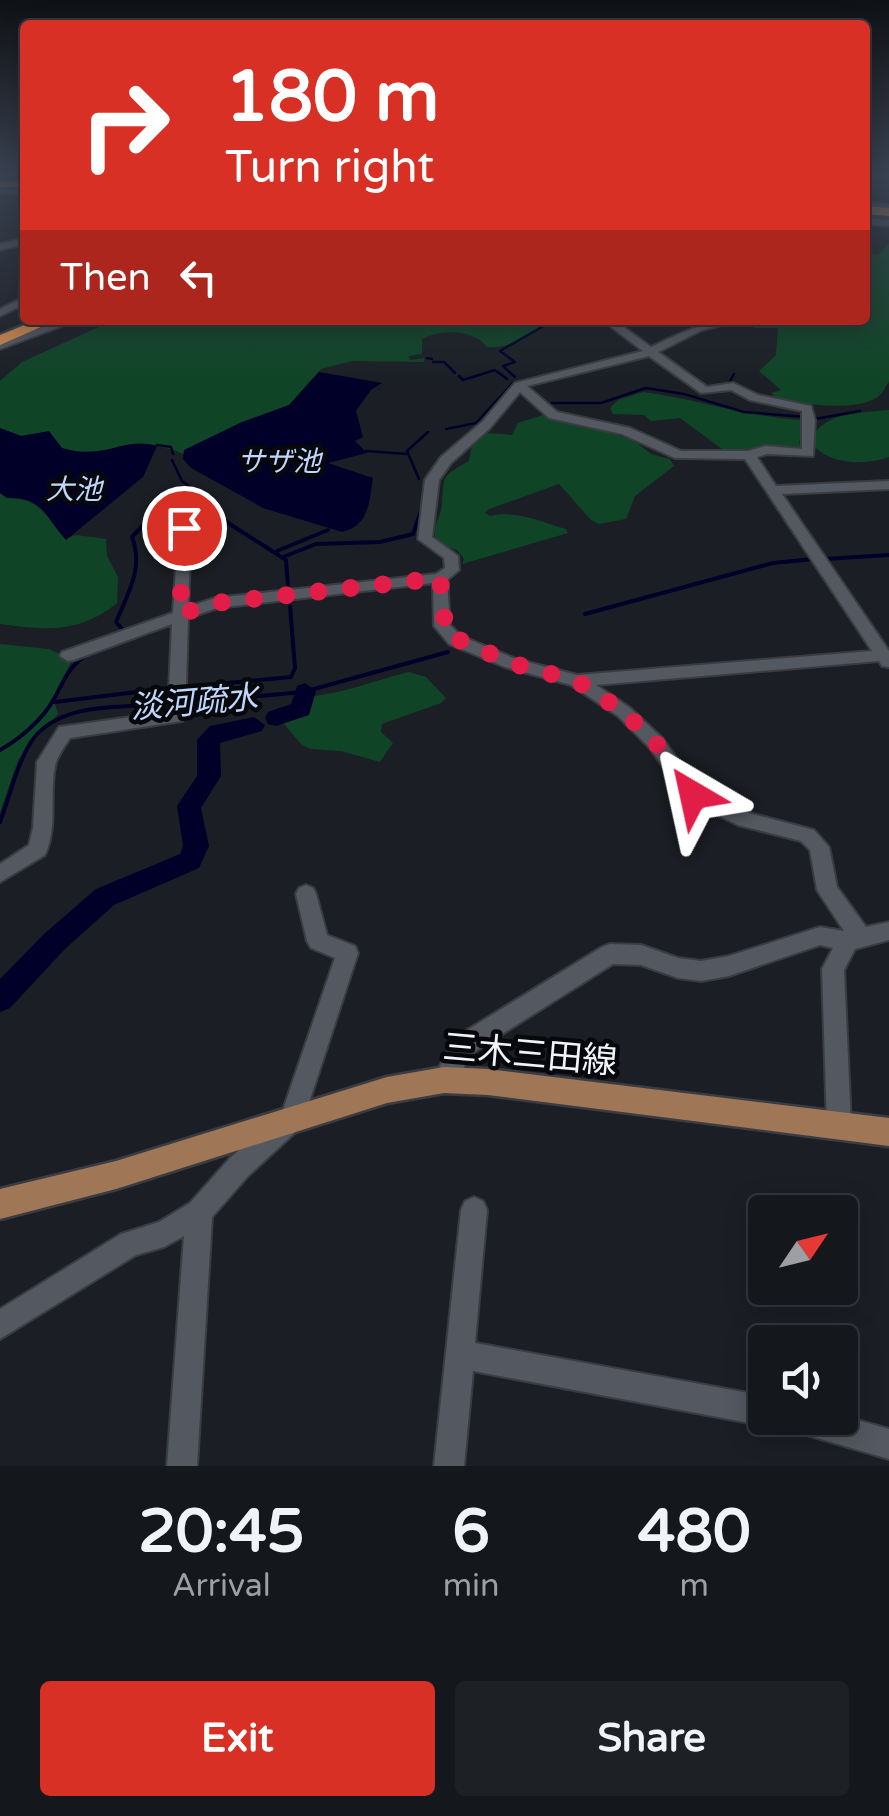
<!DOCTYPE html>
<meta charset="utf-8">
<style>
:root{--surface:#14171c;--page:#1d2025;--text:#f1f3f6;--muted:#9d9fa3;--line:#33363b;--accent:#d93025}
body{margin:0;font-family:"Varela Round","Noto Sans JP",sans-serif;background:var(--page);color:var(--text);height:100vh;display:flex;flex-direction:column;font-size:38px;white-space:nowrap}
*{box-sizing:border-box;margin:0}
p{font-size:32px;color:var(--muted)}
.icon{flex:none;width:55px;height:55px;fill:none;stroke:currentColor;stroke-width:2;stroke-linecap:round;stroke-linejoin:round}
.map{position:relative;height:1466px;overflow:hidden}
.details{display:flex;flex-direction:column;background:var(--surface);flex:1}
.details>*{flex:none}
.banner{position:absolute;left:20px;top:20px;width:850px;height:305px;border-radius:10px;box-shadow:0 5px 25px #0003,0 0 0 2px var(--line);background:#d93025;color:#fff;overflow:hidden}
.needle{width:65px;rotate:55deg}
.tools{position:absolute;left:748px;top:1195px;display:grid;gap:20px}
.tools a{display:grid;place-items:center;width:110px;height:110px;border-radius:10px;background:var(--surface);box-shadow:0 5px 25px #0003,0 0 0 2px var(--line);font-size:50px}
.pin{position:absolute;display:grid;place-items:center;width:85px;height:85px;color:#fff;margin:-42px;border:5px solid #fff;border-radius:50%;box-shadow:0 2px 10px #0007}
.me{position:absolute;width:110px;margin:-55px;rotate:324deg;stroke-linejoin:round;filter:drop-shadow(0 0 8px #0008)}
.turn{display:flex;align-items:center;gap:35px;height:210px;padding:0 40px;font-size:45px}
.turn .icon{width:130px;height:130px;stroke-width:2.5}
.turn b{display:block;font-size:70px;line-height:85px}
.then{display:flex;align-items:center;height:95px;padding:0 40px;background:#0003;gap:20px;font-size:38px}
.eta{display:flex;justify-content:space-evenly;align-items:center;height:170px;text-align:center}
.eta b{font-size:60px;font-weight:700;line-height:70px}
.action{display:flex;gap:20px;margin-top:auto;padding:20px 40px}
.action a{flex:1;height:115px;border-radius:10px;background:var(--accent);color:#fff;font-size:40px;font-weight:700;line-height:115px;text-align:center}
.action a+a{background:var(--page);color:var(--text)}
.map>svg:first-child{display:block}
.green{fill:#0f4526}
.water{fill:#000029}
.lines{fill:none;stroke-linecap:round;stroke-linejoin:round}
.stream-far1{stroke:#000029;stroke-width:2.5}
.stream{stroke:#000029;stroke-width:4}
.river{fill:#000029;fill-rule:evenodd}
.minor-casing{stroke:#3a3c41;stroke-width:4}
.major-casing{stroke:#3a3c41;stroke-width:5}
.highway-casing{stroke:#3a3c41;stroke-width:5}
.minor{fill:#545860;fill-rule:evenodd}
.major{fill:#a07756;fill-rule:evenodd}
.highway{fill:#d38b4f;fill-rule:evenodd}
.route{stroke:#e11d48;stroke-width:18;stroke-dasharray:0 32.4}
.labels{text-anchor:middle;stroke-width:9;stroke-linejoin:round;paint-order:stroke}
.far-water-label{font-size:28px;font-style:italic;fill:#bfd7fc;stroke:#07080b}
.water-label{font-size:32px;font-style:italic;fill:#bfd7fc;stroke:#07080b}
.near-street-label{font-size:35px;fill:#f1f3f8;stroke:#07080b}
</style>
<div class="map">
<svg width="889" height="1466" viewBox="0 0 889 1466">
<rect width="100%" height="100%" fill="#1b1f25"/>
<path class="green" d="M 889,243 L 889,382 C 885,386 884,391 881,394 C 862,414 797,404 775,397 L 771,393 L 781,390 L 759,371 L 776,355 L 778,328 L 755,328 L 740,320 L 865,320 L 865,253 L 878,255 Z
M 114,320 L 552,320 C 534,332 510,350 487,347 C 474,329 441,329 422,339 L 422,354 L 409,356 L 410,360 L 424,358 L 424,362 L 352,361 L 321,369 L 289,405 L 238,424 L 183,454 C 143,434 104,461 62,448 L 49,432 L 21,436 L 0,428 L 0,381 L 22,362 Z
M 643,392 C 698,399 749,418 805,420 L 799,443 L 805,451 L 769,445 L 742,452 L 722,449 L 680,418 L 651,421 L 644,415 L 613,414 L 610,408 L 618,400 Z
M 889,410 L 889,457 C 864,466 826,465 810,441 C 824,411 859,413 889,410 Z
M 543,415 L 632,439 L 651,454 L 670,459 L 674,466 L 635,496 L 626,519 L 599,524 L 591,520 L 559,484 L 489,509 L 485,513 L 490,516 C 516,510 542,522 566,529 L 568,533 L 462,564 L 464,559 L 457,550 L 436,543 C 432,521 440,522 442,504 C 444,475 441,477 469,461 C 474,427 484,433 512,435 L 518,423 Z
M 0,493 L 7,498 C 39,497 47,517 65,539 L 76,535 L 106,539 L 107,556 L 118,577 L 117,603 C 79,634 45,630 0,624 Z
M 0,644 L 49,649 L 72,660 L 53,698 L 58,714 L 18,760 L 0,812 Z
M 409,672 L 426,677 L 446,698 L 441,703 L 382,724 L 381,732 L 393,743 L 380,762 L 341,751 L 311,749 L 302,745 L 284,724 L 297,697 C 336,697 371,681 409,672 Z"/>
<path class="water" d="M 319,372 L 382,383 L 371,390 L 356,411 L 363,437 L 355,441 L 367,453 L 328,463 L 373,478 C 369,502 370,525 342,532 L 263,508 L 191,468 L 183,459 L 184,450 L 242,422 L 289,405 Z
M 0,428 L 21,436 L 49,431 L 62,448 C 105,461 123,436 157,446 L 143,477 L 66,540 C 45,517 44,497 7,498 L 0,493 Z"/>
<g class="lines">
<path class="stream-far1" d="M 601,320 L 622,335
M 720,320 L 725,320
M 427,358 L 432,359
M 612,358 L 631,354
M 433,362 L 444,362 L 455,373
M 576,367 L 604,360
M 459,376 L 463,380 L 495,370 L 507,379
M 515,377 L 503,366 L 515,362 L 500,351 L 554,320
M 520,381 L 569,369
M 720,386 L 729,383 L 734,374
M 518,391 L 534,405
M 552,403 L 601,403 L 646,388 L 684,394 L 744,412 L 806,417
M 815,419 L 860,411
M 446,429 L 476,423 L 513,383
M 157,445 L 171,447 L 173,454
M 366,451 L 408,454
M 172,460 L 182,481 L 207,499
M 419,479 L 407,451 L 428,432
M 167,499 L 174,492"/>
<path class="stream" d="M 203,497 L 213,504 L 208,510 L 286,560 L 288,586
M 277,551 L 328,530
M 283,557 L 316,544 L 380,542 L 413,534 L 422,508
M 824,559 L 889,555
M 585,614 L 773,563 L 814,559
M 124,631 L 116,622 C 128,593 144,568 132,537 L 170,497
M 186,687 L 291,677 L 295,668 L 290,606
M 55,702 L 169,688
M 183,703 L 303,692 L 448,652
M 0,750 C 20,739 43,719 54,699 C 65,679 68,667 88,654
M 0,822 C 10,796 16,766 31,742 C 59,700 125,708 169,704"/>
<path class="river" d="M 305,683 L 316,691 L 309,715 L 276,726 L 268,724 L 265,718 L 268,712 L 291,704 L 297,686 Z
M 254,717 L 265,725 L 262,731 L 220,743 L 221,776 L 201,808 L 209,846 L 199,868 L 114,905 L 65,949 L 10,1008 L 0,1012 L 0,979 L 45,933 L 96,889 L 180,854 L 183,846 L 177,806 L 197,776 L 197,740 L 210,726 Z"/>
<g class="minor-casing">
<path id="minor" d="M 0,189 L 25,190 L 25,194 L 0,193 Z
M 865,202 L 889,205 L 889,211 L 865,208 Z
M 865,218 L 889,220 L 889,226 L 865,224 Z
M 25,238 L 25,244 L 0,250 L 0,244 Z
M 25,297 L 25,304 L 0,316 L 0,309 Z
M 63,320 L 78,320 L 0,349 L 0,342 Z
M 602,320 L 614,320 L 651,347 C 681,333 706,320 740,320 L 702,330 L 658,352 L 707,387 L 733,383 L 758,395 L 811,406 L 815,420 L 813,456 L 767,454 L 757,457 L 776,486 L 889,481 L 889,489 L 782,494 L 889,651 L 889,667 L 882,666 L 879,661 L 596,685 L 630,708 L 662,738 L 700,790 L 749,813 L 814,830 L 829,847 L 837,887 L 866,927 L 889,922 L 889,940 L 855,949 L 844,970 L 851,1126 L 848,1135 L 839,1138 L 830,1135 L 827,1126 L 822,969 L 833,948 L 820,945 L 729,976 L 701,981 L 678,978 L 641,965 L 613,964 L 472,1053 L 452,1088 L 444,1092 L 436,1088 L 432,1080 L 456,1037 L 602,947 L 610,944 L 641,945 L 678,958 L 701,961 L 729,956 L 820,927 L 844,931 L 817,890 L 810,850 L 801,841 L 738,825 L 686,800 L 650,748 L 618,716 L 571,685 L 505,667 L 449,644 L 434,626 L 433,583 L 217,608 L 188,618 L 185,717 L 182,721 L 70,738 C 65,746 57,756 55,766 C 49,796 58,826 45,855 L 0,882 L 0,864 L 29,845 L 33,828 L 37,762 L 59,727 L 168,712 L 172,624 L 74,660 L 68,661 L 60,656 L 62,652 L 173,613 L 179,525 L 189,525 L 191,528 L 188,607 L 215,598 L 436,574 L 445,568 L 444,558 L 418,539 L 425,480 L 441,457 L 482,422 L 515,383 L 643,351 ZM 649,356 L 701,393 L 731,390 L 750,400 L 802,411 L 802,449 L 766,446 L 748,451 L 681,451 L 630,428 L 557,412 L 527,386 ZM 520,392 L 549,418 L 622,434 L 675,458 L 745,459 L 872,651 L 577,675 L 516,659 L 461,636 L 450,625 L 447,580 L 459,570 L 458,556 L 432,537 L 439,480 L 451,463 L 490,428 Z
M 306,885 L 313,888 L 316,894 L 327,935 L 355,946 L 358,953 L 301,1127 L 248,1176 L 212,1217 L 197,1466 L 167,1466 L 184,1236 L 164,1247 L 136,1255 L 0,1339 L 0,1309 L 121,1234 L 159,1222 L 190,1203 L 230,1158 L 283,1110 L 335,958 L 311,948 L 307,941 L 296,894 L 299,888 Z
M 474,1197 L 483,1201 L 487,1210 L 475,1343 L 765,1396 L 765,1418 L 777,1418 L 775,1421 L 765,1426 L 473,1371 L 464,1466 L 434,1466 L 461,1210 L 465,1201 Z
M 840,1415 L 889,1429 L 889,1459 L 800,1433 L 790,1428 L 785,1418 L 840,1418 Z"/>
</g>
<g class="major-casing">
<path id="major" d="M 444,1067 L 488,1069 L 889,1118 L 889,1146 L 488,1095 L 444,1093 L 387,1103 L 116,1189 L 0,1219 L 0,1189 L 116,1161 L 387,1077 Z"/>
</g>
<g class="highway-casing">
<path id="highway" d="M 0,181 L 25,181 L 25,187 L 0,187 Z
M 865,206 L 889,208 L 889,216 L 865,214 Z
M 37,320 L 57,320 L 0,345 L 0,335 Z"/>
</g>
<use href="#minor" class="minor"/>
<use href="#major" class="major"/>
<use href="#highway" class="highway"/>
</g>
<linearGradient id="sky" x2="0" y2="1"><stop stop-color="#0f1114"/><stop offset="0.46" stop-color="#394251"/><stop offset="1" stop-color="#394251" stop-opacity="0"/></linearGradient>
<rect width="889" height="380" fill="url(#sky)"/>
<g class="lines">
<path class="route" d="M 184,528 L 180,614 L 216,603 L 440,578 L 446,634 L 511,663 L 577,681 L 624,712 L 656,743 L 693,795"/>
</g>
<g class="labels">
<g class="far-water-label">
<text x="279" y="471">サザ池</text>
<text x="74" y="499">大池</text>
</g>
<g class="water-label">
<text transform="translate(194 702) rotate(-5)" y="11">淡河疏水</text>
</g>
<g class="near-street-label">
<text transform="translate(530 1054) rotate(5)" y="12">三木三田線</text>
</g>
</g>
</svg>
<div class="tools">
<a><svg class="needle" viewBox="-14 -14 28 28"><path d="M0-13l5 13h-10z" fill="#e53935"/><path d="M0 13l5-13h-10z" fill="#9d9fa3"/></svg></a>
<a><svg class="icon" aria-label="sound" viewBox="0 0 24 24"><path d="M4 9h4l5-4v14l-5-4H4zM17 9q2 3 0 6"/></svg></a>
</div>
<div class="pin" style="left:184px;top:528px;background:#d93025"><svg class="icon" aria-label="arrive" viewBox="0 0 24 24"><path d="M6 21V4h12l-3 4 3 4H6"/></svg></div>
<svg class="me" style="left:693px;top:795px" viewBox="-20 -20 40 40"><path d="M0-17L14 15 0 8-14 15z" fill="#e11d48" stroke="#fff" stroke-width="4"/></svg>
<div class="banner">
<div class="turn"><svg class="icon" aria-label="right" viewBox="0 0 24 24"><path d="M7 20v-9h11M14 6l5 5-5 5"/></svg><div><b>180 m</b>Turn right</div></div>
<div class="then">Then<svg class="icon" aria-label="left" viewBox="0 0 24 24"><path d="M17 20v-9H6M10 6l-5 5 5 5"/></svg></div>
</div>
</div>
<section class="details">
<div class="eta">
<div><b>20:45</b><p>Arrival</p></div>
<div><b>6</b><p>min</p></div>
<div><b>480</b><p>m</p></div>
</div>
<div class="action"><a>Exit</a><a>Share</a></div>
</section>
